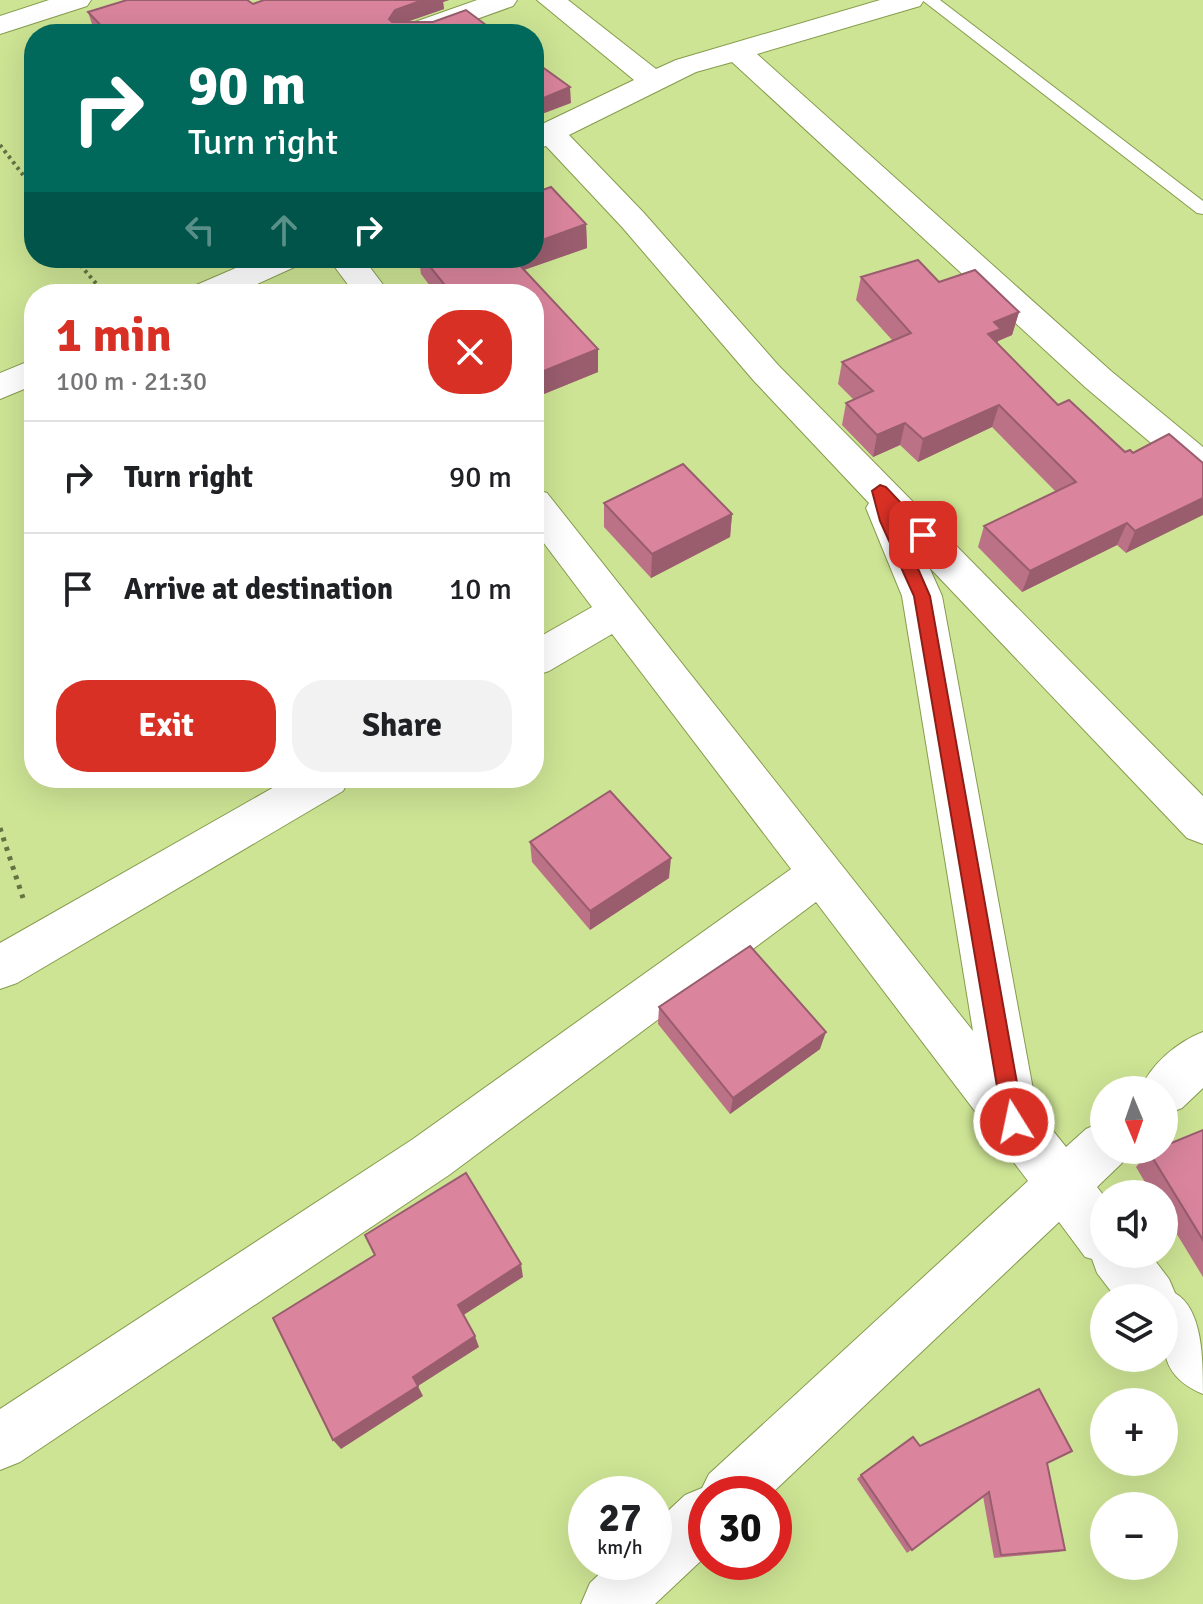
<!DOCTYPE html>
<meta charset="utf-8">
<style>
:root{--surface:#fff;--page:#f2f2f2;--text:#202124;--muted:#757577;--line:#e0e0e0;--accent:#d93025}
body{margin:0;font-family:Signika,sans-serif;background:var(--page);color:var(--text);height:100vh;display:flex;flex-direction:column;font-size:30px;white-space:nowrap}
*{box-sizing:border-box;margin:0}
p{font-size:26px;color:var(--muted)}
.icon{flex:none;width:44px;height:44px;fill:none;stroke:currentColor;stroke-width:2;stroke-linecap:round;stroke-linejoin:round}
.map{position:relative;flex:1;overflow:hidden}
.details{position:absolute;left:24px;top:284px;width:520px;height:504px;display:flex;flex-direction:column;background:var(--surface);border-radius:32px;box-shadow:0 8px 32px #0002}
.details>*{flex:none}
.top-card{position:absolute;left:24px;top:24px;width:520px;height:244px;border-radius:32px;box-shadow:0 8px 32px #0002;background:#00695c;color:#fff;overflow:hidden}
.needle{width:52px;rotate:178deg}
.tools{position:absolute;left:1090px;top:1076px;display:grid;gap:16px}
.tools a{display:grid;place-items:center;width:88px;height:88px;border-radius:50%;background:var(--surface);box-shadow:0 8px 32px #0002;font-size:40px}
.speed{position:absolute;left:568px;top:1476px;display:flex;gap:16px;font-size:40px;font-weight:700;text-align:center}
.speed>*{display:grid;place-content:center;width:104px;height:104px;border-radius:50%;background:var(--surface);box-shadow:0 8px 32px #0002;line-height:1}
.speed small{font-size:20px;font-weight:400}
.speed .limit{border:12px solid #d22;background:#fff;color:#111}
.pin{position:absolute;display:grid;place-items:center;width:68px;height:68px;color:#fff;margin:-34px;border-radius:16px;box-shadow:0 4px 12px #0006}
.me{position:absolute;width:88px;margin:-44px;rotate:350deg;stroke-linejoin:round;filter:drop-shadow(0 0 6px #0008)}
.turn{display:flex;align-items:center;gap:28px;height:168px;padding:0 32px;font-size:36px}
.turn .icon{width:104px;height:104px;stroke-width:2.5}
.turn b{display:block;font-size:56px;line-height:68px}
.lanes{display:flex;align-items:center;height:76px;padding:0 32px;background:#0003;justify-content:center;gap:40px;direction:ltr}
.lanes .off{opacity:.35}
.round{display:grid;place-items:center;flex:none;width:84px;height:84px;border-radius:32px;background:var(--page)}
.overview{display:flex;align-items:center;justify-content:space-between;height:136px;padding:0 32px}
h1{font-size:48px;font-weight:800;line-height:60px;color:var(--accent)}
.button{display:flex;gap:16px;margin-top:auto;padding:16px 32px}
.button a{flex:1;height:92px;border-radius:32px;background:var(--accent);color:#fff;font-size:32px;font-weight:800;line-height:92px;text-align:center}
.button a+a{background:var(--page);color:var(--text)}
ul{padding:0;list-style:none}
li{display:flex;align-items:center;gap:24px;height:112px;padding:0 32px;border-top:2px solid var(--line)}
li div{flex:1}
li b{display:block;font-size:30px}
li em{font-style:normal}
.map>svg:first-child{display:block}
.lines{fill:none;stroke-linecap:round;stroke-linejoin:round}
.lane-casing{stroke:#869c4d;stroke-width:2}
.street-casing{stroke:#869c4d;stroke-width:2}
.path-far1{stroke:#657343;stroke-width:4;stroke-dasharray:3 4;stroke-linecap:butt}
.path{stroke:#657343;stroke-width:5;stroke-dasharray:4 6;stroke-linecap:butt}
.lane{fill:#fff;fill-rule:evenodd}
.street{fill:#fff;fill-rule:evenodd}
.wall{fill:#bb7287}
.shaded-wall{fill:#995d6e}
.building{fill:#da859d;stroke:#995d6e;stroke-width:2}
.route{fill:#d93025;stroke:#8d1f18;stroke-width:2}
</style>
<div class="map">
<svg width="1203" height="1604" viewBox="0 0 1203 1604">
<rect width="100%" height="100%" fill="#cde494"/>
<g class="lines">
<g class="lane-casing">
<path id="lane" d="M 922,0 L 940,0 L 1203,201 L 1203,214 L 1197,213 Z"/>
</g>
<g class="street-casing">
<path id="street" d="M 49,0 L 91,0 L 87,6 L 0,34 L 0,16 Z
M 477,0 L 517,0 L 513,6 L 435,34 L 394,34 L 398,28 Z
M 537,0 L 568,0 L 656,69 L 676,60 L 880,0 L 924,0 L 920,6 L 757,54 L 1111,371 L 1203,447 L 1203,480 L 1190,476 L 1085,387 L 732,62 L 696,72 L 569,135 L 644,213 L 778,365 L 1203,796 L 1203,844 L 1187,838 L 929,567 L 942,596 L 1037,1111 L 1066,1147 L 1086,1129 L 1104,1121 L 1104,1150 L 1128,1150 L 1122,1163 L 1097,1187 L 1104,1196 L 1104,1254 L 1150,1254 L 1169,1279 L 1175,1293 C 1203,1309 1203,1360 1203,1394 C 1155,1374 1164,1343 1164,1298 L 1116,1298 L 1097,1273 L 1092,1259 L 1085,1257 L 1059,1222 L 771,1494 L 706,1494 L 706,1556 L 655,1604 L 581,1604 L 590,1583 L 612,1562 L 654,1562 L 654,1524 L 685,1495 L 702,1488 L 709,1474 L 1028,1181 L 816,902 L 449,1175 L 20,1462 L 0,1470 L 0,1409 L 413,1139 L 791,869 L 612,634 L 549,671 L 534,676 L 534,640 L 592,607 L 534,530 L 534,489 L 547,493 L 973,1031 L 902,596 L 866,508 L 869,503 L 754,381 L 622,227 L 546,146 L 534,149 L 534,128 L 634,80 Z
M 259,258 L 304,258 L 299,265 L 235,294 L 189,294 L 194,286 Z
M 328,258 L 363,258 L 390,294 L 355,294 Z
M 34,359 L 34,385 L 0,399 L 0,373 Z
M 290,778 L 350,778 L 343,791 L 17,983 L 0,989 L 0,943 Z
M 1203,1032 L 1203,1088 L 1182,1108 L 1164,1115 L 1164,1090 L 1140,1090 C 1151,1064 1177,1042 1203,1032 Z"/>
</g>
<path class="path-far1" d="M 0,145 L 34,189
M 79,258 L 82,267 L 105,294"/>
<path class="path" d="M 0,828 L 23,898"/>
<use href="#lane" class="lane"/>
<use href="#street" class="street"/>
</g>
<path class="wall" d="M 264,0 L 449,0 L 443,2 L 444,9 L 407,22 L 498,34 L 99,34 L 93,27 L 88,12 L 253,4 Z
M 586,224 L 587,248 L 524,270 L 598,349 L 598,372 L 534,398 L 534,294 L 436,294 L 421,274 L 419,260 L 417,258 L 534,258 Z
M 861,277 L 939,282 L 1019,312 L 1012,335 L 998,341 L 997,343 L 1058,405 L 1125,452 L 1203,463 L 1126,553 L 1117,545 L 1022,592 L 978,547 L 984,526 L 1056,492 L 992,427 L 918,462 L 900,445 L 873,457 L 842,425 L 846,403 L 854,400 L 838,384 L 842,362 L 892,340 L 856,300 Z
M 604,503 L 732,514 L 730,537 L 651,578 L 604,527 Z
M 530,842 L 669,878 L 590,930 L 532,862 Z
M 659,1007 L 820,1049 L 730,1114 L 658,1024 Z
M 1203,1130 L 1203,1277 L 1164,1213 L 1164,1194 L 1152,1194 L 1136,1167 L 1149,1152 Z
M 1065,1455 L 1047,1463 L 1065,1550 L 1058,1552 L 994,1558 L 983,1496 L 907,1553 L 857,1479 L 861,1475 Z"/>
<path class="shaded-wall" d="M 423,0 L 449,0 L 443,2 L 444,9 L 397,25 L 389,19 L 395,10 Z
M 570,87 L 571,103 L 534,117 L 534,102 Z
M 586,224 L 587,248 L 509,275 L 508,258 L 534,258 L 534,243 Z
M 1019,312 L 1012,335 L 998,341 L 994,351 L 988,334 L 994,322 Z
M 598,349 L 598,372 L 534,398 L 534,375 Z
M 999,405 L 992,427 L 918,462 L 923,439 Z
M 905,423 L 900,445 L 873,457 L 877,435 Z
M 1203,498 L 1203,515 L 1126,553 L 1135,531 Z
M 732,514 L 730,537 L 651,578 L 652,554 Z
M 1127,523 L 1117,545 L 1022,592 L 1030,571 Z
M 671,858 L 669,878 L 590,930 L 590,911 Z
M 826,1032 L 820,1049 L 730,1114 L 733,1098 Z
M 521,1264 L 523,1277 L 462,1316 L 458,1305 Z
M 475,1336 L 479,1347 L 418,1386 L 413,1377 Z
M 418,1386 L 423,1396 L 341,1449 L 333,1440 Z"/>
<path class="building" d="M 127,0 L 247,0 L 253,4 L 264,0 L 423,0 L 395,10 L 389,19 L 392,22 L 433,22 L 466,10 L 498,34 L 109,34 L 88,12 Z
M 534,61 L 570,87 L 534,102 Z
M 551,187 L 586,224 L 534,243 L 534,193 Z
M 423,258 L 513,258 L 598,349 L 534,375 L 534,294 L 452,294 Z
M 918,260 L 939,282 L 975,270 L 1019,312 L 994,322 L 1001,329 L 988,334 L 1058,405 L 1069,400 L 1125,452 L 1130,450 L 1133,453 L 1169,434 L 1203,463 L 1203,498 L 1135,531 L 1127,523 L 1030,571 L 984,526 L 1076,482 L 999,405 L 923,439 L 905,423 L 877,435 L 846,403 L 873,391 L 842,362 L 911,333 L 861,277 Z
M 683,464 L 732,514 L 652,554 L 604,503 Z
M 610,791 L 671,858 L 590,911 L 530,842 Z
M 750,946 L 826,1032 L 733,1098 L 659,1007 Z
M 1203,1130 L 1203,1240 L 1149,1152 L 1155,1150 L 1164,1150 L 1164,1146 Z
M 466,1173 L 521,1264 L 458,1305 L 475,1336 L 413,1377 L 418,1386 L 333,1440 L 273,1318 L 375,1255 L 365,1235 Z
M 1039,1389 L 1072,1451 L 1047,1463 L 1065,1550 L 1001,1555 L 989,1492 L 912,1550 L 861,1475 L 913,1437 L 920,1446 Z"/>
<path class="route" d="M 880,485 L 886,487 L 931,535 L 923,541 L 917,539 L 895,516 L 930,596 L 1024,1122 L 1021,1129 L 1014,1132 L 1006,1129 L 1003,1122 L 914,596 L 880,521 L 872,491 Z"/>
</svg>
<div class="tools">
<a><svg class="needle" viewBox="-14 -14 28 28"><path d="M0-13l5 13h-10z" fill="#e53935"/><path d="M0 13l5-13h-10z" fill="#757577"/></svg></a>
<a><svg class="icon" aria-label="sound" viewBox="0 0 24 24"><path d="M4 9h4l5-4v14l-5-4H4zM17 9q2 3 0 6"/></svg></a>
<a><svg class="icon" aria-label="layers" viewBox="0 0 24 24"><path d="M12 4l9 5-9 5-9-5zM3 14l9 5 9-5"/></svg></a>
<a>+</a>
<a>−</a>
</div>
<div class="speed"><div>27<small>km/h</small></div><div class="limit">30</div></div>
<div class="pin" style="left:923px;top:535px;background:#d93025"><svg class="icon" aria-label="arrive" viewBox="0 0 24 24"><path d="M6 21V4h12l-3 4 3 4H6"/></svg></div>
<svg class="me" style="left:1014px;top:1122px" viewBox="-20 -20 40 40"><circle r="17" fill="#d93025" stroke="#fff" stroke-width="3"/><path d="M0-11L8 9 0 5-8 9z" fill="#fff"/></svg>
<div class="top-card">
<div class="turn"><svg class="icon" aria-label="right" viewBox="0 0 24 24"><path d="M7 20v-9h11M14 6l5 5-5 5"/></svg><div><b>90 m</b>Turn right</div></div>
<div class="lanes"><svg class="icon off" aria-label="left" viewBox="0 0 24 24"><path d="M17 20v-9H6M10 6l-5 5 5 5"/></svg><svg class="icon off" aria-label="ahead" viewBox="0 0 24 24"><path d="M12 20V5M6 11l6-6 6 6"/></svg><svg class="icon" aria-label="right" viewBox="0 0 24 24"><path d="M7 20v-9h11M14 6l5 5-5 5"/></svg></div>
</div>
<section class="details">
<div class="overview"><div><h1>1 min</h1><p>100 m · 21:30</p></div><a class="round" style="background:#d93025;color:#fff"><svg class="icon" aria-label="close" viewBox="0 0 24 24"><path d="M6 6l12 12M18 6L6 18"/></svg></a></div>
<ul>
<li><svg class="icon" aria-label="right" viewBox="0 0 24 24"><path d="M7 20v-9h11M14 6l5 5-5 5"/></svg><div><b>Turn right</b></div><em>90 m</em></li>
<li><svg class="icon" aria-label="arrive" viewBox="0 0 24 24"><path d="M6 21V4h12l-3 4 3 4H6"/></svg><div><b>Arrive at destination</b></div><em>10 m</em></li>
</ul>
<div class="button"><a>Exit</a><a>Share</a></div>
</section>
</div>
